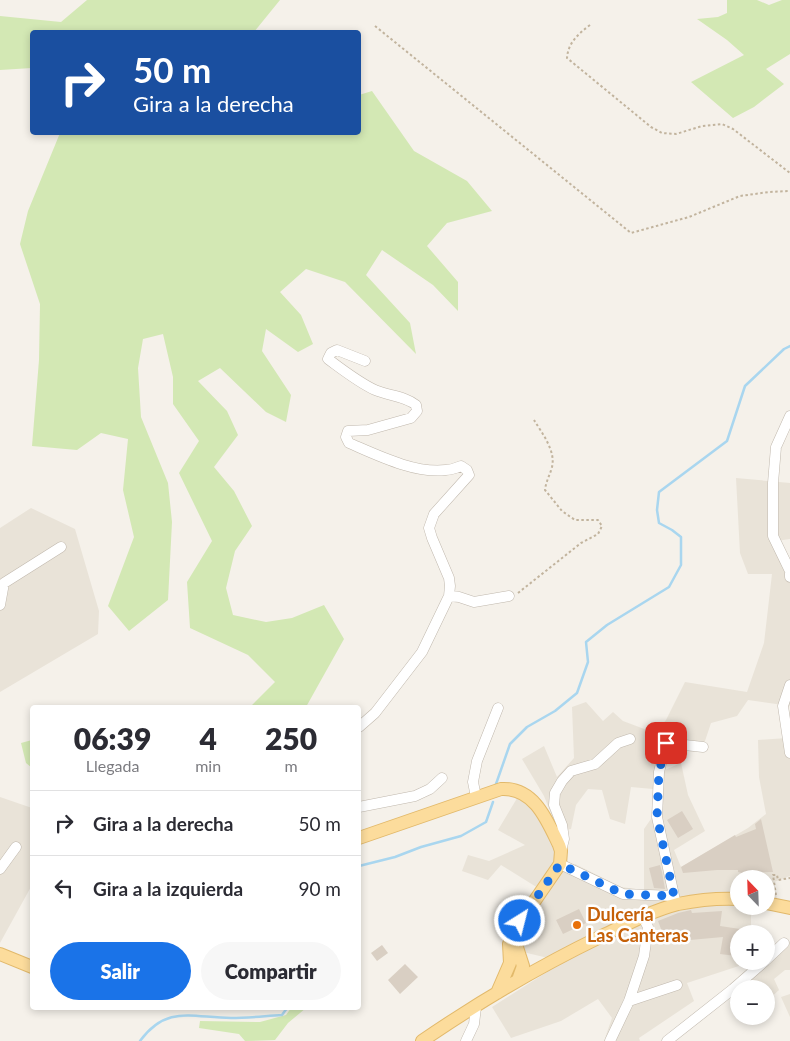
<!DOCTYPE html>
<html lang="es">
<meta charset="utf-8">
<style>
:root{--surface:#fff;--page:#f7f7f7;--text:#2b2b33;--muted:#7c7c81;--line:#e1e1e2;--accent:#1a73e8}
body{margin:0;font-family:Lato,sans-serif;background:var(--page);color:var(--text);height:100vh;display:flex;flex-direction:column;font-size:19px;white-space:nowrap}
*{box-sizing:border-box;margin:0}
p{font-size:16px;color:var(--muted)}
.icon{flex:none;width:28px;height:28px;fill:none;stroke:currentColor;stroke-width:2;stroke-linecap:round;stroke-linejoin:round}
.map{position:relative;flex:1;overflow:hidden}
.side{position:absolute;left:30px;top:705px;width:331px;height:305px;display:flex;flex-direction:column;background:var(--surface);border-radius:5px;box-shadow:0 2px 8px #0003}
.side>*{flex:none}
.banner{position:absolute;left:30px;top:30px;width:331px;height:105px;border-radius:5px;box-shadow:0 2px 8px #0003;background:#1a4fa0;color:#fff;overflow:hidden}
.needle{width:32px;rotate:337deg}
.buttons{position:absolute;left:730px;top:870px;display:grid;gap:10px}
.buttons a{display:grid;place-items:center;width:45px;height:45px;border-radius:50%;background:var(--surface);box-shadow:0 2px 8px #0003;font-size:25px}
.pin{position:absolute;display:grid;place-items:center;width:42px;height:42px;color:#fff;margin:-21px;border-radius:10px;box-shadow:0 2px 8px #0006}
.me{position:absolute;width:55px;margin:-28px;rotate:36deg;stroke-linejoin:round;filter:drop-shadow(0 0 4px #0008)}
.turn{display:flex;align-items:center;gap:18px;height:105px;padding:0 20px;font-size:22px}
.turn .icon{width:65px;height:65px;stroke-width:2.5}
.turn b{display:block;font-size:35px;line-height:42px}
.eta{display:flex;justify-content:space-evenly;align-items:center;height:85px;text-align:center}
.eta b{font-size:30px;font-weight:800;line-height:35px}
.primary-button{display:flex;gap:10px;margin-top:auto;padding:10px 20px}
.primary-button a{flex:1;height:58px;border-radius:30px;background:var(--accent);color:#fff;font-size:20px;font-weight:800;line-height:58px;text-align:center}
.primary-button a+a{background:var(--page);color:var(--text)}
ul{padding:0;list-style:none}
li{display:flex;align-items:center;gap:15px;height:65px;padding:0 20px;border-top:1px solid var(--line)}
li div{flex:1}
li b{display:block;font-size:19px}
li em{font-style:normal}
.map>svg:first-child{display:block}
.residential{fill:#e9e3d8;fill-rule:evenodd}
.green{fill:#d3e8b4}
.lines{fill:none;stroke-linecap:round;stroke-linejoin:round}
.stream{stroke:#a9d6ef;stroke-width:2.5}
.building{fill:#d9cfc3}
.minor-casing{stroke:#c0b8ad;stroke-width:11}
.major-casing{stroke:#e2b96b;stroke-width:14}
.path{stroke:#c2b49e;stroke-width:2;stroke-dasharray:2.5 2.5;stroke-linecap:butt}
.minor{stroke:#fff;stroke-width:10}
.major{stroke:#fcdc9c;stroke-width:12}
.route{stroke:#1a73e8;stroke-width:9;stroke-dasharray:0 16.2}
.food-dot{fill:#e8710a;stroke:#fff;stroke-width:2}
.labels{text-anchor:middle;stroke-width:5;stroke-linejoin:round;paint-order:stroke}
.food-label{font-size:18px;font-weight:bold;fill:#c56008;stroke:#fff;text-anchor:start}
</style>
<div class="map">
<svg width="790" height="1041" viewBox="0 0 790 1041">
<rect width="100%" height="100%" fill="#f5f1ea"/>
<path class="residential" d="M 736,478 L 790,483 L 790,539 L 776,541 L 790,564 L 790,706 L 748,700 L 737,716 L 711,723 L 703,747 L 666,743 L 660,772 L 681,763 L 688,795 L 705,831 L 674,850 L 681,867 L 748,828 L 766,814 L 759,777 L 758,740 L 787,738 L 790,757 L 790,876 L 774,882 L 778,905 L 751,911 L 751,934 L 739,934 L 739,961 L 748,961 L 748,963 L 687,983 L 694,1001 L 639,1038 L 640,1041 L 604,1041 L 612,1018 L 598,999 L 561,1021 L 511,1038 L 492,1007 L 547,972 L 548,958 L 523,952 L 516,928 L 538,888 L 501,865 L 488,880 L 462,871 L 468,855 L 489,861 L 525,845 L 498,830 L 519,795 L 539,808 L 565,870 L 575,864 L 621,887 L 644,890 L 644,829 L 653,816 L 653,789 L 631,787 L 625,824 L 610,819 L 602,790 L 588,789 L 576,805 L 571,829 L 558,831 L 544,796 L 522,759 L 544,746 L 557,777 L 574,758 L 572,707 L 586,702 L 603,721 L 613,712 L 623,721 L 655,733 L 666,720 L 685,682 L 747,692 L 764,643 L 772,574 L 748,574 L 740,553 ZM 739,879 L 766,879 L 766,906 L 739,906 Z
M 31,508 L 75,529 L 99,611 L 98,634 L 0,692 L 0,528 Z
M 0,797 L 32,808 L 32,885 L 0,943 Z
M 790,941 L 790,970 L 785,970 L 774,979 L 779,990 L 766,1002 L 766,989 L 739,989 L 739,996 L 733,989 Z
M 790,994 L 790,1017 L 781,997 Z"/>
<path class="green" d="M 87,0 L 280,0 L 254,32 L 32,32 L 32,68 L 0,70 L 0,16 L 61,22 Z
M 727,0 L 757,0 L 769,5 L 782,0 L 790,0 L 790,54 L 766,69 L 784,84 L 754,107 L 733,118 L 691,82 L 744,55 L 727,40 L 697,19 L 718,17 L 727,13 Z
M 372,91 L 414,151 L 467,181 L 492,211 L 447,223 L 427,246 L 458,282 L 458,311 L 433,285 L 382,250 L 366,275 L 410,323 L 416,354 L 345,282 L 306,269 L 280,292 L 301,315 L 313,344 L 298,352 L 266,329 L 262,351 L 291,395 L 286,422 L 266,412 L 220,368 L 198,381 L 227,411 L 238,435 L 214,467 L 234,491 L 252,526 L 235,551 L 226,588 L 233,615 L 266,622 L 292,618 L 324,605 L 344,639 L 306,707 L 250,707 L 275,682 L 248,655 L 190,628 L 187,582 L 212,541 L 179,473 L 199,441 L 173,404 L 173,377 L 163,334 L 143,339 L 138,368 L 141,417 L 168,483 L 172,522 L 168,600 L 129,631 L 108,606 L 134,537 L 123,490 L 128,439 L 101,433 L 77,450 L 32,446 L 39,360 L 40,304 L 20,244 L 28,211 L 60,133 L 359,132 L 359,95 Z
M 32,740 L 32,768 L 26,763 L 21,743 Z
M 291,1008 L 306,1008 L 288,1023 L 275,1040 L 245,1041 L 239,1034 L 199,1028 L 200,1021 L 260,1022 L 286,1015 Z"/>
<g class="lines">
<path class="stream" d="M 496,784 L 510,744 L 527,727 L 555,711 L 577,693 L 588,662 L 586,642 L 607,625 L 669,587 L 681,565 L 681,537 L 672,530 L 659,523 L 657,510 L 659,492 L 727,441 L 745,386 L 784,349 L 790,346
M 359,866 L 395,857 L 421,847 L 461,836 L 486,822 L 493,802
M 140,1041 C 167,1004 193,1018 231,1018 C 248,1018 265,1016 282,1015 L 287,1008"/>
</g>
<path class="building" d="M 682,811 L 693,829 L 678,838 L 667,820 Z
M 761,819 L 773,872 L 742,873 L 738,872 L 738,870 L 717,870 L 683,873 L 681,867 L 735,835 L 736,837 L 756,829 L 755,824 Z
M 660,865 L 662,872 L 665,889 L 654,888 L 649,868 Z
M 579,909 L 586,923 L 563,934 L 556,920 Z
M 691,910 L 692,913 L 722,911 L 720,926 L 740,929 L 736,956 L 720,954 L 723,937 L 690,940 L 689,933 L 666,942 L 658,921 L 678,913 Z
M 382,945 L 388,953 L 377,961 L 371,953 Z
M 405,964 L 418,977 L 400,994 L 388,980 Z"/>
<g class="lines">
<g class="minor-casing">
<path id="minor" d="M 790,416 L 776,447 L 773,483 L 773,536 L 790,571 L 790,577
M 449,596 L 459,597 L 474,602 L 509,596
M 0,605 L 4,583 L 61,547
M 790,685 L 783,706 L 790,753
M 359,727 L 375,713 L 422,652 L 449,596 L 450,586 L 449,578 L 432,538 L 429,528 L 434,514 L 469,475 L 467,470 L 461,466 C 456,468 451,470 446,470 C 415,474 377,455 349,443 L 346,437 L 348,431 L 368,430 L 411,418 L 417,411 L 416,405 C 405,396 389,396 375,390 C 358,382 343,370 328,359 L 331,353 L 337,350 L 365,361
M 476,797 L 473,782 L 477,761 L 498,708
M 359,807 L 415,796 L 430,789 L 442,778
M 561,851 L 564,839 L 562,825 L 554,805 L 555,793 L 562,781 L 571,771 L 595,764 L 618,743 L 630,739
M 560,864 L 623,894 L 674,896
M 0,869 L 16,847
M 676,905 L 657,817 L 659,772 L 666,743 L 703,747
M 766,960 L 784,943
M 629,1001 L 677,985
M 466,1041 L 474,1024 L 476,1007
M 610,1041 L 629,1001 L 644,956 L 648,927 L 643,917
M 667,1041 L 733,989 L 765,961"/>
</g>
<g class="major-casing">
<path id="major" d="M 359,838 L 501,789 C 534,787 547,820 559,845 L 561,851 L 560,864 L 516,928 L 509,944 L 510,963 L 497,993
M 766,903 L 790,908
M 513,935 L 523,966 L 518,980
M 0,954 L 32,967
M 422,1041 C 479,1002 538,967 600,937 C 625,925 651,911 678,904 C 698,900 718,898 739,899"/>
</g>
<path class="path" d="M 590,25 C 578,34 568,43 567,58 L 651,127 L 662,133 L 676,134 L 702,126 L 722,124 L 733,129 L 790,173
M 375,26 L 631,233 L 689,217 L 740,196 L 769,192 L 790,191
M 518,593 L 581,543 L 598,534 L 602,526 L 598,520 L 575,520 L 562,511 L 545,490 C 546,481 550,475 552,467 C 556,451 542,433 534,420
M 776,895 L 773,875 L 777,875 L 778,880 L 790,878"/>
<use href="#minor" class="minor"/>
<use href="#major" class="major"/>
</g>
<g class="lines">
<path class="route" d="M 520,921 L 560,864 L 623,894 L 674,896 L 657,817 L 659,772 L 666,743"/>
</g>
<circle class="food-dot" cx="577" cy="925" r="5"/>
<g class="labels">
<g class="food-label">
<text x="587" y="921">Dulcería<tspan x="587" dy="21">Las Canteras</tspan></text>
</g>
</g>
</svg>
<div class="buttons">
<a><svg class="needle" viewBox="-14 -14 28 28"><path d="M0-13l5 13h-10z" fill="#e53935"/><path d="M0 13l5-13h-10z" fill="#7c7c81"/></svg></a>
<a>+</a>
<a>−</a>
</div>
<div class="pin" style="left:666px;top:743px;background:#d93025"><svg class="icon" aria-label="arrive" viewBox="0 0 24 24"><path d="M6 21V4h12l-3 4 3 4H6"/></svg></div>
<svg class="me" style="left:520px;top:921px" viewBox="-20 -20 40 40"><circle r="17" fill="#1a73e8" stroke="#fff" stroke-width="3"/><path d="M0-11L8 9 0 5-8 9z" fill="#fff"/></svg>
<div class="banner">
<div class="turn"><svg class="icon" aria-label="right" viewBox="0 0 24 24"><path d="M7 20v-9h11M14 6l5 5-5 5"/></svg><div><b>50 m</b>Gira a la derecha</div></div>
</div>
<section class="side">
<div class="eta">
<div><b>06:39</b><p>Llegada</p></div>
<div><b>4</b><p>min</p></div>
<div><b>250</b><p>m</p></div>
</div>
<ul>
<li><svg class="icon" aria-label="right" viewBox="0 0 24 24"><path d="M7 20v-9h11M14 6l5 5-5 5"/></svg><div><b>Gira a la derecha</b></div><em>50 m</em></li>
<li><svg class="icon" aria-label="left" viewBox="0 0 24 24"><path d="M17 20v-9H6M10 6l-5 5 5 5"/></svg><div><b>Gira a la izquierda</b></div><em>90 m</em></li>
</ul>
<div class="primary-button"><a>Salir</a><a>Compartir</a></div>
</section>
</div>
